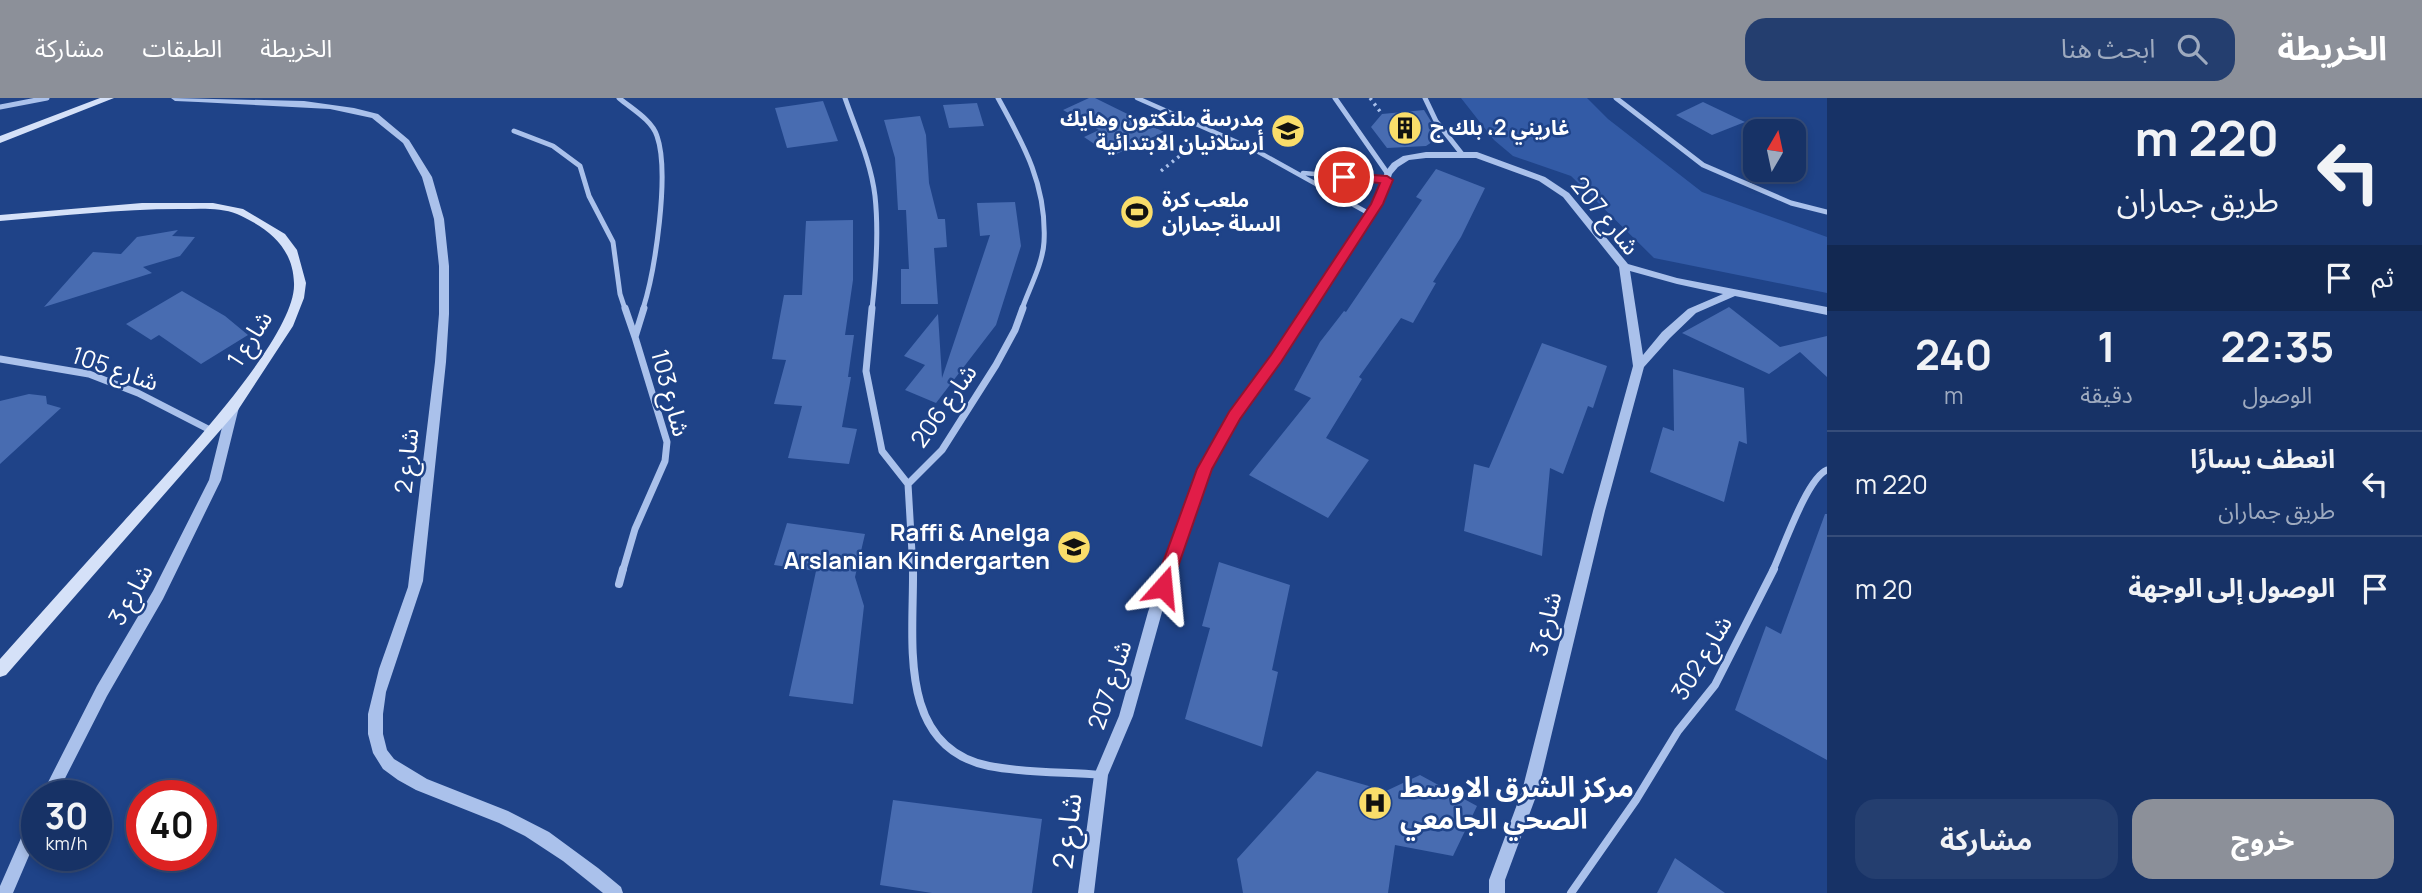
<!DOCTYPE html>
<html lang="ar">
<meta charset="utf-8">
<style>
:root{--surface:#173266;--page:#243e6f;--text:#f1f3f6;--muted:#9eaabf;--line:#364d7a;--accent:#8c9099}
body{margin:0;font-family:Manrope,"Noto Sans Arabic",sans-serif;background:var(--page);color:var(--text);direction:rtl;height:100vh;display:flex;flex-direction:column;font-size:26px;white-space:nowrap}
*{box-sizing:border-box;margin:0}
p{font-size:23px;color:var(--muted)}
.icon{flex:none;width:38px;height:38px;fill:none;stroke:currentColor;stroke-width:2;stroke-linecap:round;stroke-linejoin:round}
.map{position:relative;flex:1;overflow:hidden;direction:ltr}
.drawer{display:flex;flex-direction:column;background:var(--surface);width:595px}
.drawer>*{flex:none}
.top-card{background:#173266;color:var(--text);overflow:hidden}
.needle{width:46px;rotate:9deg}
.fabs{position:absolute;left:1743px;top:21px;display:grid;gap:14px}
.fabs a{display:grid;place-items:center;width:63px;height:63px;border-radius:14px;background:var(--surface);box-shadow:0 4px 10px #0003,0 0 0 2px var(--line);font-size:35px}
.speed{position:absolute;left:21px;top:682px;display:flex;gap:14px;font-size:35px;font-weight:700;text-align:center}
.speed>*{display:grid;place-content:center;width:91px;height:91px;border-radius:50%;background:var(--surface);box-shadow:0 4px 10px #0003,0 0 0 2px var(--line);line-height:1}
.speed small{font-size:18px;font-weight:400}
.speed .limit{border:10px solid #d22;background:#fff;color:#111}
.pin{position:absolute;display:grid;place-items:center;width:60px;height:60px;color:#fff;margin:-30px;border:4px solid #fff;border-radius:50%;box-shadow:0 2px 7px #0007}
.me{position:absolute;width:77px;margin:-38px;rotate:18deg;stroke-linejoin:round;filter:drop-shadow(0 0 5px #0008)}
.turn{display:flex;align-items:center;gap:24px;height:147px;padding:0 28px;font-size:32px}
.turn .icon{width:91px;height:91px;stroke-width:2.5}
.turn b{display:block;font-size:49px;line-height:60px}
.then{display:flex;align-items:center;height:66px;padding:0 28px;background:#0003;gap:14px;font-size:26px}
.eta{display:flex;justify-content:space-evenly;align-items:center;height:119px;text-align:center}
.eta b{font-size:42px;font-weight:700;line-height:49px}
.action{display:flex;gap:14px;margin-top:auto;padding:14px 28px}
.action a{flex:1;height:80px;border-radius:21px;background:var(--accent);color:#fff;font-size:28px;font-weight:700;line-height:80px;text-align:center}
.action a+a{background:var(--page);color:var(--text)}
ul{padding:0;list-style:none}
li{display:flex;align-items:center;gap:21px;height:105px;padding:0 28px;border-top:2px solid var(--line)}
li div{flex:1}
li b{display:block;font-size:26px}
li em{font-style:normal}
header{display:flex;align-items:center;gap:42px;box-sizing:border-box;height:98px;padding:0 35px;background:var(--accent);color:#fff}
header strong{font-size:33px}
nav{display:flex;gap:38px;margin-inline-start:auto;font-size:24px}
.search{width:490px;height:63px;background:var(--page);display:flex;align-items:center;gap:18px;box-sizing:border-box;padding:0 24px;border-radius:21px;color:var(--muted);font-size:26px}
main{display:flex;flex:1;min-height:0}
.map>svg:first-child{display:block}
.green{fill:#335ba6}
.building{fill:#486cb1}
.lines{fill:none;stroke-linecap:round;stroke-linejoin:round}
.path{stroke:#aac1eb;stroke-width:3.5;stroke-dasharray:2.5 4.5;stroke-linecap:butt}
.service{stroke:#aac1eb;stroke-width:4.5}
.minor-far2{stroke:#aac1eb;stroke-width:5}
.minor-far1{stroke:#aac1eb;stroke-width:7}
.minor{stroke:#aac1eb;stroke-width:8}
.tertiary{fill:#aac1eb;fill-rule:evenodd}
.secondary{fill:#d5e1f8;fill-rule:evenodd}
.route{fill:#e11d48;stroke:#92132f;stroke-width:2}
.labels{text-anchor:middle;stroke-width:5;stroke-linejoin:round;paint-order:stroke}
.far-poi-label{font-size:21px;font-weight:bold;fill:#fff;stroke:#1f4388;text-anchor:start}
.street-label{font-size:24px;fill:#fff;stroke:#1f4388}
.poi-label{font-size:24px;font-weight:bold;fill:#fff;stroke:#1f4388;text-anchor:end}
.near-poi-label{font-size:28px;font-weight:bold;fill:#fff;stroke:#1f4388;text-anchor:start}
.near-street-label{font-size:28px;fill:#fff;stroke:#1f4388}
</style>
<header>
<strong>الخريطة</strong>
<div class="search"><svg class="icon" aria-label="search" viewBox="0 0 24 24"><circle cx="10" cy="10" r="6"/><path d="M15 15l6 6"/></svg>ابحث هنا</div>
<nav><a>الخريطة</a><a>الطبقات</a><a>مشاركة</a></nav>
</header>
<main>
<section class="drawer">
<div class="top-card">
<div class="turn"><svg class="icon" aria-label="left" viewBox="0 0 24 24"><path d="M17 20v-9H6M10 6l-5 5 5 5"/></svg><div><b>220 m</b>طريق جماران</div></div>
<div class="then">ثم<svg class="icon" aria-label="arrive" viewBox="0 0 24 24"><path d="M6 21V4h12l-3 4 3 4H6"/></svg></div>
</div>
<div class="eta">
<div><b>22:35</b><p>الوصول</p></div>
<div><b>1</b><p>دقيقة</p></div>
<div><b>240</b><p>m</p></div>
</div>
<ul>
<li><svg class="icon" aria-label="left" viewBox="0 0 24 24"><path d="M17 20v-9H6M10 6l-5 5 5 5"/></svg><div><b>انعطف يسارًا</b><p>طريق جماران</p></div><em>220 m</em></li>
<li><svg class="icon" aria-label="arrive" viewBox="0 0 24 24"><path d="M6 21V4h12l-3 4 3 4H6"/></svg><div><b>الوصول إلى الوجهة</b></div><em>20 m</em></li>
</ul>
<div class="action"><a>خروج</a><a>مشاركة</a></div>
</section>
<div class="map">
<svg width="1827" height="795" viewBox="0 0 1827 795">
<rect width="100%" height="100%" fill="#1f4388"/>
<path class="green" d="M 1461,0 L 1587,0 L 1608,21 L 1702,94 L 1827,139 L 1827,195 L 1654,160 L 1571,78 L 1513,58 L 1494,42 Z"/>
<path class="building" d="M 1089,0 L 1095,0 L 1164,34 L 1112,58 L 1084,39 L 1099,32 L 1063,12 Z
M 823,3 L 838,43 L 787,50 L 775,10 Z
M 1703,4 L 1745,24 L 1712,37 L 1676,17 Z
M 977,5 L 984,28 L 949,30 L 943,7 Z
M 1424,12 L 1437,33 L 1432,44 L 1426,48 L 1387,50 L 1371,29 L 1382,16 Z
M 920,18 L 926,37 L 929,85 L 938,121 L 945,121 L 947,149 L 934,150 L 938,206 L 901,206 L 901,171 L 909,171 L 906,112 L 898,112 L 895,60 L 884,22 Z
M 1436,71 L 1485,90 L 1461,139 L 1433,184 L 1436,185 L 1413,225 L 1401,220 L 1359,279 L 1362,281 L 1326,340 L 1369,362 L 1328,420 L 1249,377 L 1311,300 L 1294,292 L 1320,244 L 1344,213 L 1346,214 L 1422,102 L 1416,99 Z
M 1015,104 L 1021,148 L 996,227 L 936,305 L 905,292 L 925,267 L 904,258 L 938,216 L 942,280 L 990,137 L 980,138 L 977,105 Z
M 853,122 L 853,182 L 845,237 L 854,237 L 848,279 L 851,279 L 842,329 L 857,331 L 849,366 L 788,360 L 802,308 L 774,306 L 786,262 L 772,261 L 784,197 L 802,197 L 806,123 Z
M 178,132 L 172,138 L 195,139 L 180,158 L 143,169 L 152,175 L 44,209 L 93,154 L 121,156 L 137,139 Z
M 182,193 L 225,218 L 248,237 L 201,266 L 159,237 L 151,242 L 126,226 Z
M 1729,209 L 1780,249 L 1827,238 L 1827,279 L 1800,254 L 1769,276 L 1682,235 Z
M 1542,245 L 1607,268 L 1593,310 L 1588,308 L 1563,376 L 1550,370 L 1542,458 L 1464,433 L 1474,366 L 1489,370 Z
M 1673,271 L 1744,290 L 1747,346 L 1739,343 L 1724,404 L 1650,374 L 1663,329 L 1674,333 Z
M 29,296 L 46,298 L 47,306 L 61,310 L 0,366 L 0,303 Z
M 1825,416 L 1827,416 L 1827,662 L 1735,612 L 1766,528 L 1781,536 Z
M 787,425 L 865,436 L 855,479 L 864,508 L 853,606 L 789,598 L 816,473 L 774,467 Z
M 1219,464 L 1290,487 L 1272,572 L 1278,574 L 1262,649 L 1185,621 L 1210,530 L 1202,528 Z
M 1317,673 L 1386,693 L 1420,677 L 1477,708 L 1453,758 L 1395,747 L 1388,795 L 1243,795 L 1237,761 Z
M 893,702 L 1042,721 L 1032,795 L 932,795 L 880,787 Z
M 1675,760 L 1725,795 L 1657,795 Z"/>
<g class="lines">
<path class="path" d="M 1370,0 L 1382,16
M 1161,73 L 1197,44 L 1195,43"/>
<path class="service" d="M 1137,0 L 1255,52 L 1370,116
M 1303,75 L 1387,82"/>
<path class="minor-far2" d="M 619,0 C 632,11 652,22 657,38 C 670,75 655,173 643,211
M 845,0 C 856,32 871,64 875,98 C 879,135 876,175 872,211
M 998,0 C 1024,47 1047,88 1044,144 C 1043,165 1029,191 1022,211
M 1335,0 L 1388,76
M 1425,0 L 1436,23 L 1462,56
M 1616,0 L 1703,67 L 1791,105 L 1827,114
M 0,9 L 47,0
M 514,33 L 553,48 L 580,68 L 589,98 L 613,144 L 620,196 L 625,211"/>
<path class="minor-far1" d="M 625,210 L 635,239
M 872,210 L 866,273 L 882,353 L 908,386
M 0,261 L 89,276 L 138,295 L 212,333
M 623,472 L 635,431 L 665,363 L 667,344 L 635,239 L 644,210
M 913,472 L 908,386 L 942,352 L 996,267 L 1015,232 L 1023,210
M 1773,472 C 1783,451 1807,380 1827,372"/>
<path class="minor" d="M 913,471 C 914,542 896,649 989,668 C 1025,675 1065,674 1101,677
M 619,486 L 623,471
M 1571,795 L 1636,702 L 1678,633 L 1715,587 L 1774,471"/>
<path class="tertiary" d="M 171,0 L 304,3 L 354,10 L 378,16 L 409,42 L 432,79 L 444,121 L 449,168 L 449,216 L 446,264 L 423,483 L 386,594 L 383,616 L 383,636 L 387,652 L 394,661 L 427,681 L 508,713 L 549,734 L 598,770 L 621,789 L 623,795 L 603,795 L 563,763 L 525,738 L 499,725 L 416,692 L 398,682 L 383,671 L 373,655 L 368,636 L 368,616 L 379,571 L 408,489 L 435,264 L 439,216 L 439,168 L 434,121 L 422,79 L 403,45 L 372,20 L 330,11 L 198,4 L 175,3 Z
M 1426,54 L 1477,54 L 1545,79 L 1569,95 L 1628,166 L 1677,180 L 1827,209 L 1827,217 L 1735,198 L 1696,215 L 1670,240 L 1644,269 L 1605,413 L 1538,693 L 1505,782 L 1505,795 L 1489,795 L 1489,782 L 1522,693 L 1593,413 L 1633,268 L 1619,169 L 1563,99 L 1539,83 L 1476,60 L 1426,60 L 1409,62 L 1398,69 L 1392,76 L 1382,106 L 1280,264 L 1238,320 L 1211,371 L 1162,514 L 1133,618 L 1108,677 L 1094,795 L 1078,795 L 1094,677 L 1119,618 L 1148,514 L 1199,371 L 1230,314 L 1272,258 L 1372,106 L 1385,74 L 1392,65 L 1403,58 ZM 1630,173 L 1677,186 L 1723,196 L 1688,211 L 1662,234 L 1643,257 Z
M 233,305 L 239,309 L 221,382 L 163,501 L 107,598 L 56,698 L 41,698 L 97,588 L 153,493 L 209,382 L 227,309 Z
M 37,713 L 37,739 L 13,795 L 0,795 L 0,788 L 32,715 Z"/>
<path class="secondary" d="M 100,0 L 114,0 L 0,45 L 0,38 Z
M 142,105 L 213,105 L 243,111 L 285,136 L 297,152 L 306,185 L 304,200 L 293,228 L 238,312 L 6,577 L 0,579 L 0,561 C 41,515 82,469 124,423 C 163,379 297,241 294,185 C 293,149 268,130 237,116 C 220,109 198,111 179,111 C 119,111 60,118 0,123 L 0,117 Z"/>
</g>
<path class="route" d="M 1344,75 L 1387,78 L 1393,82 L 1383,106 L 1281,264 L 1240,321 L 1212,371 L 1171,489 L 1169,494 L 1163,496 L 1157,494 L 1154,489 L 1197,371 L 1229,314 L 1271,257 L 1371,106 L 1380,85 L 1340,81 L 1338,79 Z"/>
<defs>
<g id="building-disc" transform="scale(1.75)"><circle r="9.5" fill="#f9dd6a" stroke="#1f4388"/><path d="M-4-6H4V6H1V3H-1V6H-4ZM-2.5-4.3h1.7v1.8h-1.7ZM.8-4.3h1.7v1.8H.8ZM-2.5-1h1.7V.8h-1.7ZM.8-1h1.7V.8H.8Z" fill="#111"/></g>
<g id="school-disc" transform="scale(1.75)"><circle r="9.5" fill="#f9dd6a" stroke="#1f4388"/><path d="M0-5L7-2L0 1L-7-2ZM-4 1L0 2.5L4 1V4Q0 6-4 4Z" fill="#111"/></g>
<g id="stadium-disc" transform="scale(1.75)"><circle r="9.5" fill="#f9dd6a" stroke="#1f4388"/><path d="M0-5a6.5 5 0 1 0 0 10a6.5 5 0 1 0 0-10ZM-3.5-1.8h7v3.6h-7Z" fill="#111"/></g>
<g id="hospital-disc" transform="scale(1.75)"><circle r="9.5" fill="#f9dd6a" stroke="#1f4388"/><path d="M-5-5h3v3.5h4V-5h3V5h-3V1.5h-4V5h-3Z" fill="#111"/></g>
</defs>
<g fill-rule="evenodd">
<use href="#building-disc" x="1405" y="30"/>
<use href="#school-disc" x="1288" y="33"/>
<use href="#stadium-disc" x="1137" y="114"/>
<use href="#school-disc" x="1074" y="449"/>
<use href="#hospital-disc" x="1375" y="705"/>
</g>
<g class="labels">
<g class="far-poi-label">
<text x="1264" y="28" text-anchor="end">مدرسة ملنكتون وهايك<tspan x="1264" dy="24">أرسلانيان الابتدائية</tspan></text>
<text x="1430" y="37">غاريني 2، بلك ج</text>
<text x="1162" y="109">ملعب كرة<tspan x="1162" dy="24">السلة جماران</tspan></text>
</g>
<g class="street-label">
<text transform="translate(1605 118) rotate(51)" y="8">شارع 207</text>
<text transform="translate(250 241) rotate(-57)" y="8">شارع 1</text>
<text transform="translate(115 271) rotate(19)" y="8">شارع 105</text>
<text transform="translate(670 295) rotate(75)" y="8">شارع 103</text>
<text transform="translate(944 308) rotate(-55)" y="8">شارع 206</text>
<text transform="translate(407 363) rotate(-84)" y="8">شارع 2</text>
<text transform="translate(131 497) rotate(-61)" y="8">شارع 3</text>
<text transform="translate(1546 526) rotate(-76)" y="8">شارع 3</text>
<text transform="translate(1702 560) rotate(-59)" y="8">شارع 302</text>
<text transform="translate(1110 587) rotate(-72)" y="8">شارع 207</text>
</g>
<g class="poi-label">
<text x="1050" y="443">Raffi &amp; Anelga<tspan x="1050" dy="28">Arslanian Kindergarten</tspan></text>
</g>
<g class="near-poi-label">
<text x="1400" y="699">مركز الشرق الاوسط<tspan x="1400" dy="32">الصحي الجامعي</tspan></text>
</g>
<g class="near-street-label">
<text transform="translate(1067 733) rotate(-83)" y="10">شارع 2</text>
</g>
</g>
</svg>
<div class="fabs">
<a><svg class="needle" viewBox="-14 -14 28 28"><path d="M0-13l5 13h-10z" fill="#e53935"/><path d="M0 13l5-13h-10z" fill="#9eaabf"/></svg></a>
</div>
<div class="speed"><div>30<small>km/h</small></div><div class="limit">40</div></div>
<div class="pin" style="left:1344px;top:79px;background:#d93025"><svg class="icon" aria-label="arrive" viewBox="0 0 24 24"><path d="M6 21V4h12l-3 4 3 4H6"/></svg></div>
<svg class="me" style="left:1163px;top:489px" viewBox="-20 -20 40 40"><path d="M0-17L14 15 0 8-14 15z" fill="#e11d48" stroke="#fff" stroke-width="4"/></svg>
</div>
</main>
